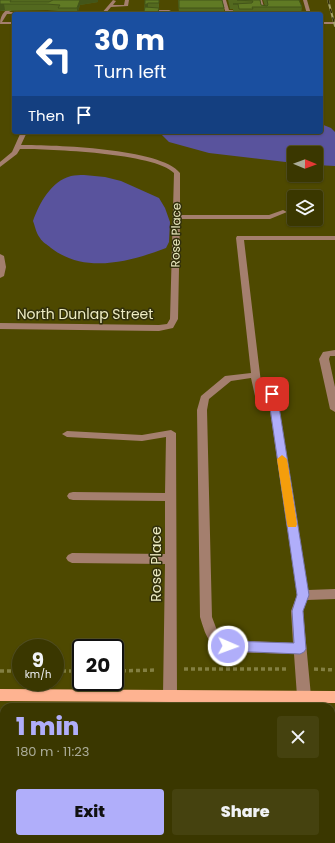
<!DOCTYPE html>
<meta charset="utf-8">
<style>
:root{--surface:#3a3700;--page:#45420f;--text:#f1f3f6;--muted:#abac99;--line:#545122;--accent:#b0aefa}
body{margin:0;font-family:Poppins,sans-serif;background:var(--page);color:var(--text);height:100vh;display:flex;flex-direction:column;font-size:15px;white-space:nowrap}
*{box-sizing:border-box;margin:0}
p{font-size:13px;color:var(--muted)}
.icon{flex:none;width:22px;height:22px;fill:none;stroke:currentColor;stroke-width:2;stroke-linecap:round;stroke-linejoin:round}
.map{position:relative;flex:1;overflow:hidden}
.panel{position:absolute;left:0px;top:703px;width:335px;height:140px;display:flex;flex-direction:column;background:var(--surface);border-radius:12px 12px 0 0;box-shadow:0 1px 3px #0004,0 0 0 1px var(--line)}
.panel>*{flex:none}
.banner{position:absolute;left:12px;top:12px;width:311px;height:122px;border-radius:4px;box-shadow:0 1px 3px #0004,0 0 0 1px var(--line);background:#1a4fa0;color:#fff;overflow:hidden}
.needle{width:26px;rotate:91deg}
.tools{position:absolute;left:287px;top:146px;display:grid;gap:8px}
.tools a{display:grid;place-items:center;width:36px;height:36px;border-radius:4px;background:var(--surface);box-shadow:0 1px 3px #0004,0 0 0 1px var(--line);font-size:20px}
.speed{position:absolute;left:12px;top:639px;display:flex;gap:8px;font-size:20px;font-weight:700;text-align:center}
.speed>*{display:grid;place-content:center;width:52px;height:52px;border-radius:50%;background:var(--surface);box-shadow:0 1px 3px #0004,0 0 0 1px var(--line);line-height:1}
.speed small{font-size:10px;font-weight:400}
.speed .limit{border:2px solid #111;border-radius:6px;background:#fff;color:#111}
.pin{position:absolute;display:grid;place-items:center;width:34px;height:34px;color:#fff;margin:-17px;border-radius:8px;box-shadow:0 2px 6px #0006}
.me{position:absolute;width:44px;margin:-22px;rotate:92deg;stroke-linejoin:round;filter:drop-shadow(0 0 3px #0008)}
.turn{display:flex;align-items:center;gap:14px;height:84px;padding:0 16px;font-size:18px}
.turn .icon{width:52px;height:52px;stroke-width:2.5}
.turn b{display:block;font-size:28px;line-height:34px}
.then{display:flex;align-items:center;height:38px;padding:0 16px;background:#0003;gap:8px;font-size:15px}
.round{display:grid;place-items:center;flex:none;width:42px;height:42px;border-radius:4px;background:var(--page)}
.headline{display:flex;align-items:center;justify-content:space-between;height:68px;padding:0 16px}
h1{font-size:24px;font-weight:800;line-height:30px;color:var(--accent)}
.cta{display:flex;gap:8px;margin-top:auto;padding:8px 16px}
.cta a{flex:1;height:46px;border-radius:4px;background:var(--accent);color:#111;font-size:16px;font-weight:800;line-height:46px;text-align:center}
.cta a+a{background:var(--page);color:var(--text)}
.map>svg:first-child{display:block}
.green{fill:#6e6805}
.water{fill:#59539d}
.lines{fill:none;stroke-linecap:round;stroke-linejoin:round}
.path{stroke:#837f41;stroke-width:3.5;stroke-dasharray:4 3;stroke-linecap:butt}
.minor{fill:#a47f6e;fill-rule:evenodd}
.major{fill:#feb391;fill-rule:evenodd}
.rail-casing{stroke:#a7a36c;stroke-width:2}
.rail{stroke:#312f0b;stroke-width:1.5;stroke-dasharray:4.5;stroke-linecap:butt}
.wall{fill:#53691f}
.shaded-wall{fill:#435519}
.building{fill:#607a24;stroke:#435519}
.route{fill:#b0aefa;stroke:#7271a2}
.slow{fill:#f59e0b}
.labels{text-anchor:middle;stroke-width:3;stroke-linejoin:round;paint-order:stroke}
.far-street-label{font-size:12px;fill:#eeecc3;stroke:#312f0b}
.street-label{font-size:14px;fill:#eeecc3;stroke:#312f0b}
</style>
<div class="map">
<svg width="335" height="843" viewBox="0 0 335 843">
<rect width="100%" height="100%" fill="#4e4900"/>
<path class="green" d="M 0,730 L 4,730 L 4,839 L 331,839 L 331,736 L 335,736 L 335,843 L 0,843 Z"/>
<path class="water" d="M 321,124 L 331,128 L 335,132 L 335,166 L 316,165 L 316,153 L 294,153 L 294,163 L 209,153 L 169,142 L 159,132 L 321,132 Z
M 84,175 L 105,177 L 121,181 L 159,198 L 165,208 L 170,222 L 169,242 L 166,248 C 129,262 85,274 51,248 C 48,245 42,242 40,238 C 36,233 35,226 33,221 C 39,204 51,181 71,176 C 75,175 80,175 84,175 Z"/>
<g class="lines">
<path class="path" d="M 184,669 L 289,669
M 314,669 L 335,670
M 0,671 L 21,671
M 55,671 L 81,671
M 115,671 L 157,670
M 0,733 L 4,733
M 331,736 L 335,736"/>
<path class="minor" d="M 17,0 L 21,0 L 20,4 L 9,12 L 47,12 L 49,13 L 7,14 L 2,22 L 14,22 L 14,24 L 0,24 C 0,13 7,9 16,3 Z
M 113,0 L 116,1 L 113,5 L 124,5 L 125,0 L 129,0 L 128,6 L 111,7 L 105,14 L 101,14 Z
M 222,0 L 226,0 L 229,10 L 247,11 L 226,14 Z
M 258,0 L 262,0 L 266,14 L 262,14 Z
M 303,0 L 307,0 L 311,14 L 307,14 Z
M 148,10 L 169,10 L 171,11 L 169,12 L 146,12 Z
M 321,22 L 335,22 L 335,24 L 321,24 Z
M 21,132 L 27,132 L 21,145 C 53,145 161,148 180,173 L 180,215 L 269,215 L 283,210 L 287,212 L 270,219 L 180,219 L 178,319 L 173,328 L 159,331 L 0,329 L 0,323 L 159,325 L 167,324 L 170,319 L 174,173 C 155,153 49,149 20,149 L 17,154 L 0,167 L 0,162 L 12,152 Z
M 237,236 L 335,236 L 335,240 L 244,240 L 262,391 L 272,391 L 277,394 L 308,590 L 335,589 L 335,599 L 307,600 L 303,611 L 311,696 L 309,700 L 304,702 L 299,700 L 297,696 L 294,654 L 228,652 C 207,644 206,636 200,617 L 197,410 L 201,396 L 225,376 L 251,373 L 236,238 ZM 251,378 L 255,396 L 268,397 L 297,595 L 291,611 L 293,643 L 230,640 L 218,633 L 212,617 L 207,410 L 209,399 L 231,381 Z
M 0,254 L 4,256 L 6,267 L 4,276 L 0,278 Z
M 335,350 L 335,356 L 330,356 L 329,359 L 335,387 L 335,412 L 330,409 L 319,359 L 323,352 Z
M 171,430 L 176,433 L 177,695 L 175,699 L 170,701 L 165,699 L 163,695 L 165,564 L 72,563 L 68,561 L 66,558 L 68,555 L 72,553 L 165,554 L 165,501 L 73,500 L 69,499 L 67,496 L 69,493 L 73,492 L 165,493 L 166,437 L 142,441 L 67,437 L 62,434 L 67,431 L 142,435 Z"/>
<path class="major" d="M 0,689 L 335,691 L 335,703 L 0,701 Z"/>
<g class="rail-casing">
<path id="rail" d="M 328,0 L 335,26"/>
</g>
<use href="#rail" class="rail"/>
</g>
<path class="wall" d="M 0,0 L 98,0 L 98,2 L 80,5 L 77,14 L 58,14 L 58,11 L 47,10 L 0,11 Z
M 145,0 L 159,0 L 159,14 L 144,14 Z
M 178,0 L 224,8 L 224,13 L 179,13 Z
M 228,0 L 260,0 L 261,5 L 265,6 L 263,0 L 299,0 L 302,7 L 301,14 L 238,14 L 238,13 L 233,13 L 233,9 L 230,9 Z"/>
<path class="shaded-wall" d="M 80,0 L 98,0 L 98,2 L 80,5 L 77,14 L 77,8 Z
M 148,3 L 148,8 L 145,11 L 145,5 Z
M 0,4 L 4,4 L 5,10 L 0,11 Z"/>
<path class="building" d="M 0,0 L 11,0 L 10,2 L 49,2 L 53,0 L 80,0 L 77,8 L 58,8 L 60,5 L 46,4 L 0,4 Z
M 145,0 L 159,0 L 159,3 L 148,3 L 145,5 Z
M 179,0 L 222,0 L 224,8 L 179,8 Z
M 237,0 L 260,0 L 261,5 L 267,6 L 268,5 L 267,0 L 299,0 L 302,7 L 252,7 L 253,9 L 239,9 L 238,4 L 233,4 L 252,3 L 253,1 Z
M 145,7 L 159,8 L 158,12 L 144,12 Z"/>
<path class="route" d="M 269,392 L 275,392 L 277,394 L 309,595 L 303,611 L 306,649 L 304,652 L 300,654 L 228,651 L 224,650 L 222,646 L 224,642 L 228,641 L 294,643 L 292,611 L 297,595 L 268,394 Z"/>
<path class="slow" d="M 282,455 L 287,459 L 297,524 L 296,527 L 288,527 L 287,524 L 277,459 Z"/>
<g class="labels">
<g class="far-street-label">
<text transform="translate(176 235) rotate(-89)" y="4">Rose Place</text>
</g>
<g class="street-label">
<text x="85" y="319">North Dunlap Street</text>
<text transform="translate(156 564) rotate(-90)" y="5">Rose Place</text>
</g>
</g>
</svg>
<div class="tools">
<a><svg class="needle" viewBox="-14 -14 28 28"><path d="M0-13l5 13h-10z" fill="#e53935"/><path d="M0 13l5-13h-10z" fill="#abac99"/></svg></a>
<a><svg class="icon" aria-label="layers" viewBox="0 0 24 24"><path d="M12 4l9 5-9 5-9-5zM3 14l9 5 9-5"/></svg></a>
</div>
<div class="speed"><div>9<small>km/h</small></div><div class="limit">20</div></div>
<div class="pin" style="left:272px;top:394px;background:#d93025"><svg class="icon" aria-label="arrive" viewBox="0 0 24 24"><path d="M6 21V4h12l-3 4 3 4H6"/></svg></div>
<svg class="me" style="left:228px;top:646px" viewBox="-20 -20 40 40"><circle r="17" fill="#b0aefa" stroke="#fff" stroke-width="3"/><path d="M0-11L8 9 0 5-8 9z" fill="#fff"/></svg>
<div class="banner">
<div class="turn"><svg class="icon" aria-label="left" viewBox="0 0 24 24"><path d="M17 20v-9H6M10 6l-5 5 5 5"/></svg><div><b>30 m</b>Turn left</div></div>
<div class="then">Then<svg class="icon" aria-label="arrive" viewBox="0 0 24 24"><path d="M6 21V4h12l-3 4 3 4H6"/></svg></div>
</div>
<section class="panel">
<div class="headline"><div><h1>1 min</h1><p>180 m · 11:23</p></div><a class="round"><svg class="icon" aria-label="close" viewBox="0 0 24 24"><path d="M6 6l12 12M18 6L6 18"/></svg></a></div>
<div class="cta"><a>Exit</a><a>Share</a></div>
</section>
</div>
